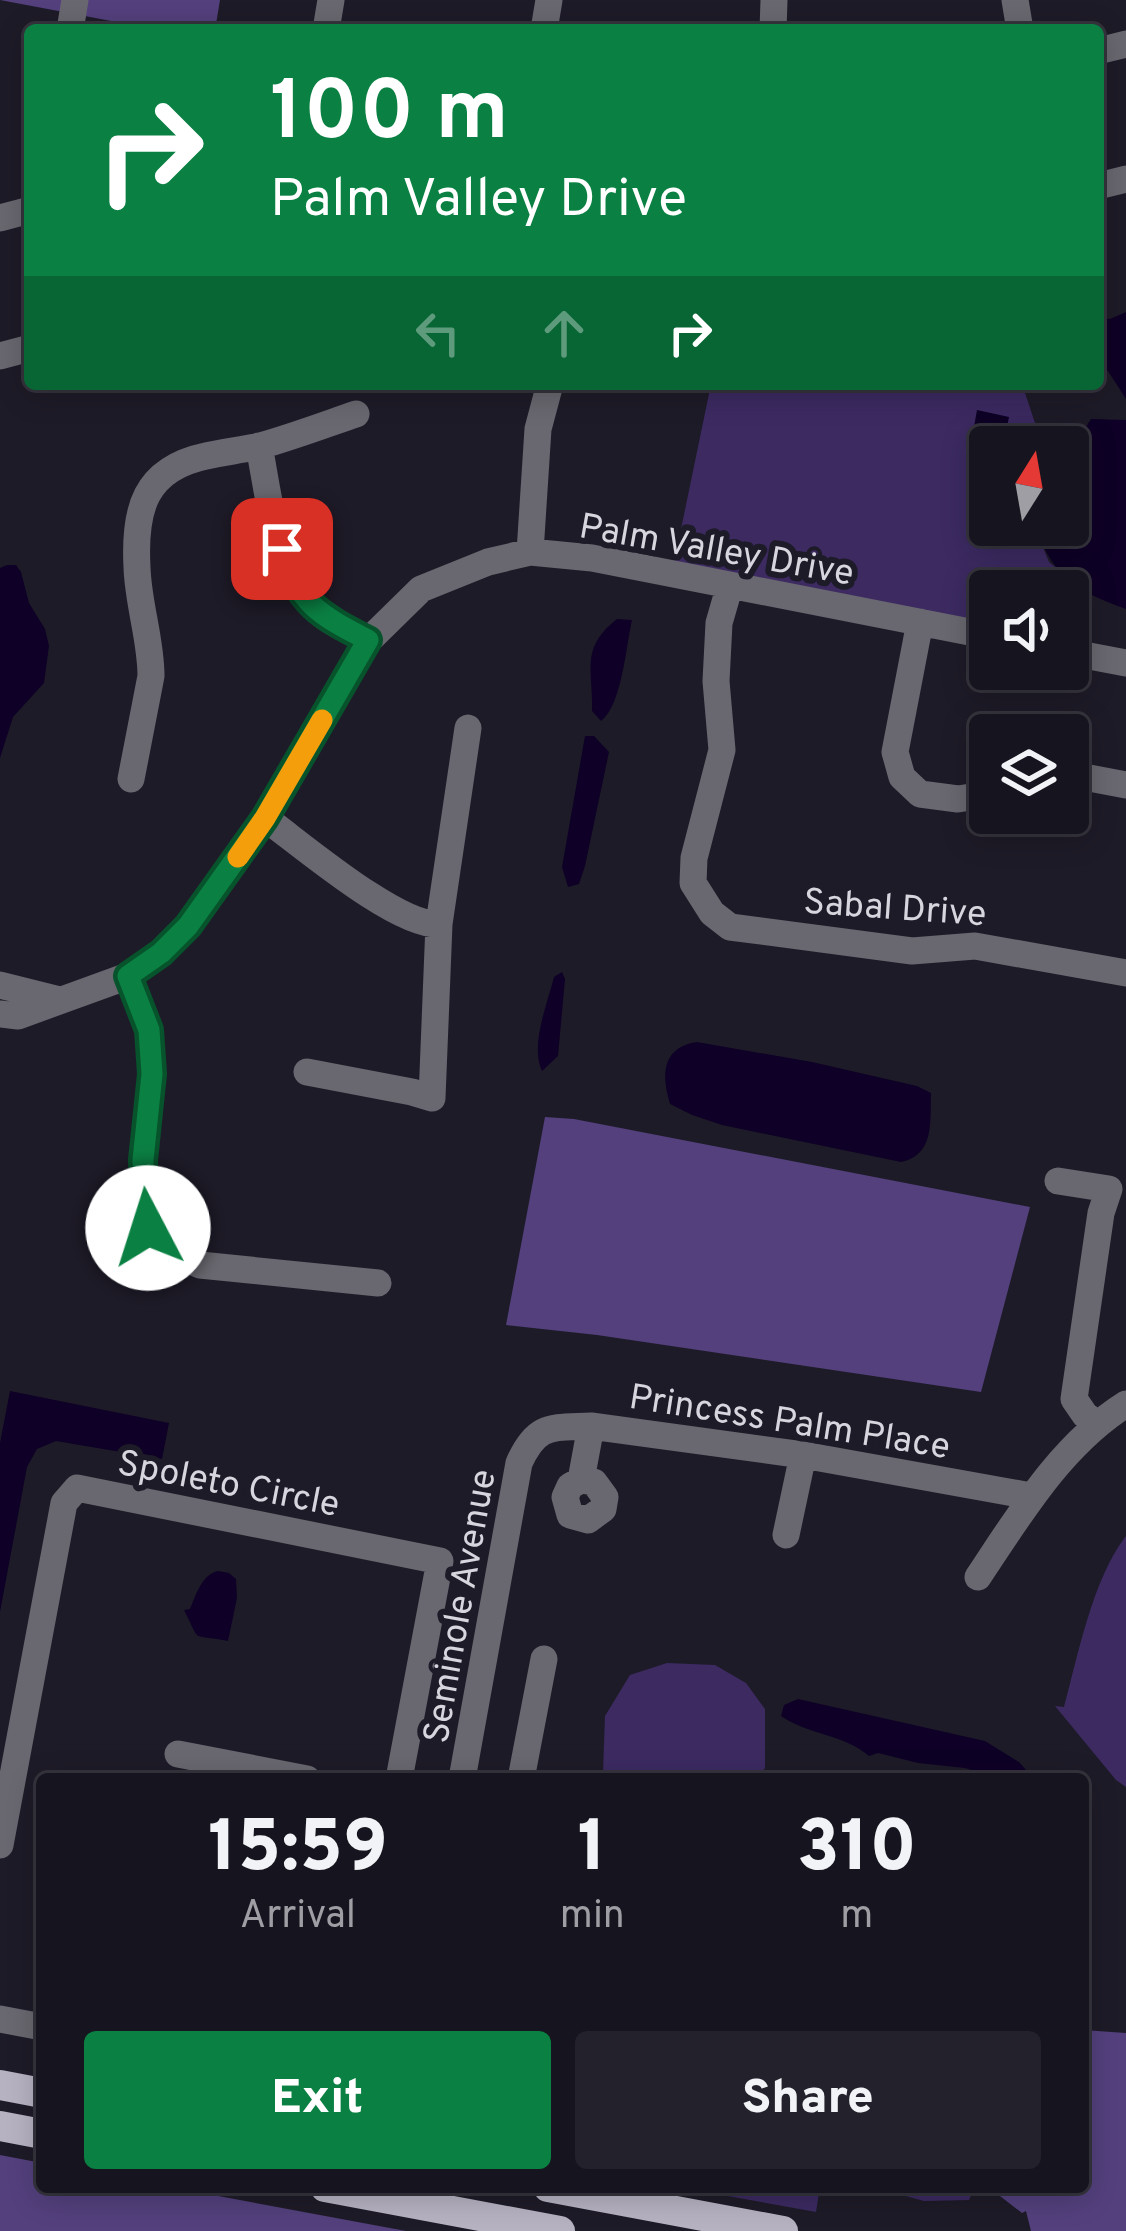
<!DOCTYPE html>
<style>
:root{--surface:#16141e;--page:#23212b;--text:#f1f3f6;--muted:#9e9ea4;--line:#35333c;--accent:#0b8043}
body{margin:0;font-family:Overpass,sans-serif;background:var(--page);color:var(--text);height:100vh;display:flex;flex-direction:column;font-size:45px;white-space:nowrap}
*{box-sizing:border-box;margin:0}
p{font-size:39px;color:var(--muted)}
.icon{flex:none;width:66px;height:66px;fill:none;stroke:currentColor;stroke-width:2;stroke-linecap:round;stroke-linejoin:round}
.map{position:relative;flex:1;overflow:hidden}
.panel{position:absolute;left:36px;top:1773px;width:1053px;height:420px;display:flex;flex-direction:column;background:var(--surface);border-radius:12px;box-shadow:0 6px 30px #0003,0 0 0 3px var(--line)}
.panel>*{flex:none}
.banner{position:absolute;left:24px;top:24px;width:1080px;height:366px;border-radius:12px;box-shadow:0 6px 30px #0003,0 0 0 3px var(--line);background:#0b8043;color:#fff;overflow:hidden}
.needle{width:78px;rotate:11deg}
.buttons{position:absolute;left:969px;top:426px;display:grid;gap:24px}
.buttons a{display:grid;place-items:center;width:120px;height:120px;border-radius:12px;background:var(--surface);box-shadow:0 6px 30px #0003,0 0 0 3px var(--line);font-size:60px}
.pin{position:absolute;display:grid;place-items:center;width:102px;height:102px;color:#fff;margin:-51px;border-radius:24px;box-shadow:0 6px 18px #0006}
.me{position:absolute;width:132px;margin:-66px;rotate:355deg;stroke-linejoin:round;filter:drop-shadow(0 0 9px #0008)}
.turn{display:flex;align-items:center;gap:42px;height:252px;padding:0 48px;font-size:54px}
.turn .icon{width:156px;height:156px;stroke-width:2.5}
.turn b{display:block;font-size:84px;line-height:102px}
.lanes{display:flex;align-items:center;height:114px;padding:0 48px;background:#0003;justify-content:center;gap:60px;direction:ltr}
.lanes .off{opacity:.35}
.eta{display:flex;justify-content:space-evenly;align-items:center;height:204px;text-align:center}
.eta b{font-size:72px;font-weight:800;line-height:84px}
.cta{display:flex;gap:24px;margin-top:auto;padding:24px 48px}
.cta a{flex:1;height:138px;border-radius:12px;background:var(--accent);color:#fff;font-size:48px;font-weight:800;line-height:138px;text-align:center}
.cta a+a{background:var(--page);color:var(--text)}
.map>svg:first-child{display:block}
.green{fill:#3c2a61}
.forest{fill:#53407d}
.water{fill:#0e0026}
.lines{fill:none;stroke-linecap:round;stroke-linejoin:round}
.minor{stroke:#69676f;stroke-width:27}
.major{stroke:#b6b2c2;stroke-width:30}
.route-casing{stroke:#07532c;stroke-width:30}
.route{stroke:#0b8043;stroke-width:21}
.slow{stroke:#f59e0b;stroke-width:21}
.labels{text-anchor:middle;stroke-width:12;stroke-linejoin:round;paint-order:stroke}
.street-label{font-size:36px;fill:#d7d5de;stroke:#1e1b28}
</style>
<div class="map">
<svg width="1126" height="2231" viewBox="0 0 1126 2231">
<rect width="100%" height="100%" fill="#1e1b28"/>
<path class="green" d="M 711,384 L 1022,384 L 1043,447 L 990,447 L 990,525 L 1038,525 L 1036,530 L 1049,562 L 1061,572 L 1059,591 L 990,591 L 990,624 L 674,563 Z
M 1126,1536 L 1126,1787 L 1116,1780 L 1055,1706 L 1064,1707 C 1078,1655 1093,1578 1126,1536 Z
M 667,1663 L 715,1665 L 746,1683 L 765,1709 L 765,1768 L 757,1779 L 609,1779 L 603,1773 L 605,1716 L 630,1675 Z
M 678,2187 L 820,2187 L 816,2212 Z
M 873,2187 L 975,2187 L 969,2200 L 924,2201 Z"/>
<path class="forest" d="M 0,0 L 220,0 L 215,30 L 159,30 Z
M 545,1117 L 574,1119 L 1030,1207 L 981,1392 L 597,1335 L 506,1325 Z
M 1083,2030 L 1126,2033 L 1126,2231 L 1031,2231 L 1026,2211 L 1022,2213 L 1000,2196 L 1000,2187 L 1083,2187 Z
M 0,2155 L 42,2163 L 42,2187 L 170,2187 L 406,2231 L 0,2231 Z"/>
<path class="water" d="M 1126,312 L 1126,399 L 1108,371 L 1098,367 L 1098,318 L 1110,319 Z
M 977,410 L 1009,417 L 1003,447 L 990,445 L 992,430 L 974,427 Z
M 1091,419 L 1126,420 L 1126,609 C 1077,591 1056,580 1036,530 L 1038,525 L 1068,525 L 1068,456 Z
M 7,565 L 16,565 L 21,572 L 29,603 L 45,629 L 49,646 L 44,683 L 13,717 L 0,758 L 0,568 Z
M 617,619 L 632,620 C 626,646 622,705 601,721 L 592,711 C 593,669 580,648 617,619 Z
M 585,736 L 594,736 L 609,752 L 585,866 L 579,884 L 568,887 L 562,867 Z
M 562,972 L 565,979 L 558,1056 L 542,1071 C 530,1045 547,1005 554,977 Z
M 697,1042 L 812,1062 L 917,1086 L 931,1093 C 930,1121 935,1155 901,1162 L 722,1125 L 692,1115 L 670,1104 C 661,1075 662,1047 697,1042 Z
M 10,1391 L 169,1423 L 162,1459 L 56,1441 L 37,1449 L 27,1467 L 0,1612 L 0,1443 Z
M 218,1571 L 229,1573 L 236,1579 L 237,1598 L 228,1641 C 189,1633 202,1645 184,1610 L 190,1609 C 196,1595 202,1574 218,1571 Z
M 798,1699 L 985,1741 L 1019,1762 L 1034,1779 L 999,1779 L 965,1768 L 918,1763 L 878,1753 L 869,1756 C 844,1734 808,1735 781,1716 L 784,1705 Z"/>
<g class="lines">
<path class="minor" d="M 1015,0 L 1020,30
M 70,30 L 75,0
M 326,30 L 331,0
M 544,30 L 549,0
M 773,30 L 774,0
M 1098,51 L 1126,44
M 1098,186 L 1126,179
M 0,218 L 30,210
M 0,356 L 30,348
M 259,446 C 269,496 275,570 312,606 C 328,622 349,631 368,641
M 530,552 L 538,429 L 550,384
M 730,585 L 719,623 L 716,681 L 722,750 L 694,858 L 693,883 L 712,913 L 730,927 L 912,951 L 975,946 L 1126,973
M 920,622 L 895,752 L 902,777 L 920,794 L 958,799 L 990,794
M 1068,652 L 1126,663
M 1068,774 L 1126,785
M 131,779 L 151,676 C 151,639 138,604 137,567 C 134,510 144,469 206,456 C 223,452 242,450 260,446 C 292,437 324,425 356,414
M 265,818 C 302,845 398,927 439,924
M 128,976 L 149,1031 L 152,1074 L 143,1160 L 144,1198 L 149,1228 L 155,1237 L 168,1250 L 200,1265 L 378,1283
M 0,985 L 60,1000
M 0,1014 L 18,1016 L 128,976 L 161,953 L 188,926 L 265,818 L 368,641 L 421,589 L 488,562 L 530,552 L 592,558 L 990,636
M 307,1072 L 412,1092 L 432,1098 L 439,924 L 468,728
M 1058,1181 L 1109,1189 L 1101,1213 L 1074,1399 L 1085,1415 L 1096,1423
M 581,1480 L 594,1482 L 605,1497 L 603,1509 L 588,1520 L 570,1515 L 565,1497 L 570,1486 L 581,1480 L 591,1426 L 803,1455 L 1031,1496
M 786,1535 L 803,1455
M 978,1577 C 1020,1514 1061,1445 1126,1404
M 178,1754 L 307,1779
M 462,1779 L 519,1463 C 537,1423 551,1428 591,1426
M 521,1779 L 544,1659
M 0,1845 L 64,1503 L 77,1488 L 440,1561 L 399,1779
M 0,2019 L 42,2027"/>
<path class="major" d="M 0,2085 L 42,2093
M 0,2126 L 42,2134
M 325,2187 L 560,2231
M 548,2187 L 783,2231"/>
</g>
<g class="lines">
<g class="route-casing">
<path id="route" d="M 148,1228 L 144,1198 L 143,1160 L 152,1074 L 149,1030 L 128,976 L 161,953 L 188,926 L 265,818 L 368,640 C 321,616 297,603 282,549"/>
</g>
<use href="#route" class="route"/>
<path class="slow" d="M 238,857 L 265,818 L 322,720"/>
</g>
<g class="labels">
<g class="street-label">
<text transform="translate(717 548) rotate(10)" y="13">Palm Valley Drive</text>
<text transform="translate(895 906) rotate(4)" y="13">Sabal Drive</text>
<text transform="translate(790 1420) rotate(9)" y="13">Princess Palm Place</text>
<text transform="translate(229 1482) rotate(11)" y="13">Spoleto Circle</text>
<text transform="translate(458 1606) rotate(-80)" y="13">Seminole Avenue</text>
</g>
</g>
</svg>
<div class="buttons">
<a><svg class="needle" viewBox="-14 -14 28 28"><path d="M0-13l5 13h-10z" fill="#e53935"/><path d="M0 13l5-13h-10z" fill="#9e9ea4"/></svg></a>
<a><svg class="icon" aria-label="sound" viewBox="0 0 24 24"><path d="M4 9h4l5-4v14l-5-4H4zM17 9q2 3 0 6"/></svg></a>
<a><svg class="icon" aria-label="layers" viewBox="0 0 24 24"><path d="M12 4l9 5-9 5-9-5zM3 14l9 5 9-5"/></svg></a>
</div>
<div class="pin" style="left:282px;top:549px;background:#d93025"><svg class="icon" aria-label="arrive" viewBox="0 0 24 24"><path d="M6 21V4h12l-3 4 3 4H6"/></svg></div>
<svg class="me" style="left:148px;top:1228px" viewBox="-20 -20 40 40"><circle r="19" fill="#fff"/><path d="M0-13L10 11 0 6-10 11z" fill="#0b8043"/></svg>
<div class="banner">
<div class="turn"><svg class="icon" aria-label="right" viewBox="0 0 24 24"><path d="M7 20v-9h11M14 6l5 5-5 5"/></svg><div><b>100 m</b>Palm Valley Drive</div></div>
<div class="lanes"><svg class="icon off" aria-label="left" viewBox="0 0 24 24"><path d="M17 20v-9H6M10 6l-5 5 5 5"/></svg><svg class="icon off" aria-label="ahead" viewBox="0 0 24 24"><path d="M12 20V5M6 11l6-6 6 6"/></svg><svg class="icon" aria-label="right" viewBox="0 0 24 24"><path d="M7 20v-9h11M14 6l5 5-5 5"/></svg></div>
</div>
<section class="panel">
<div class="eta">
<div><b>15:59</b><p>Arrival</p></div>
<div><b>1</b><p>min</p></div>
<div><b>310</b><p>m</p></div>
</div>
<div class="cta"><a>Exit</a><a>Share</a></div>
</section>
</div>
